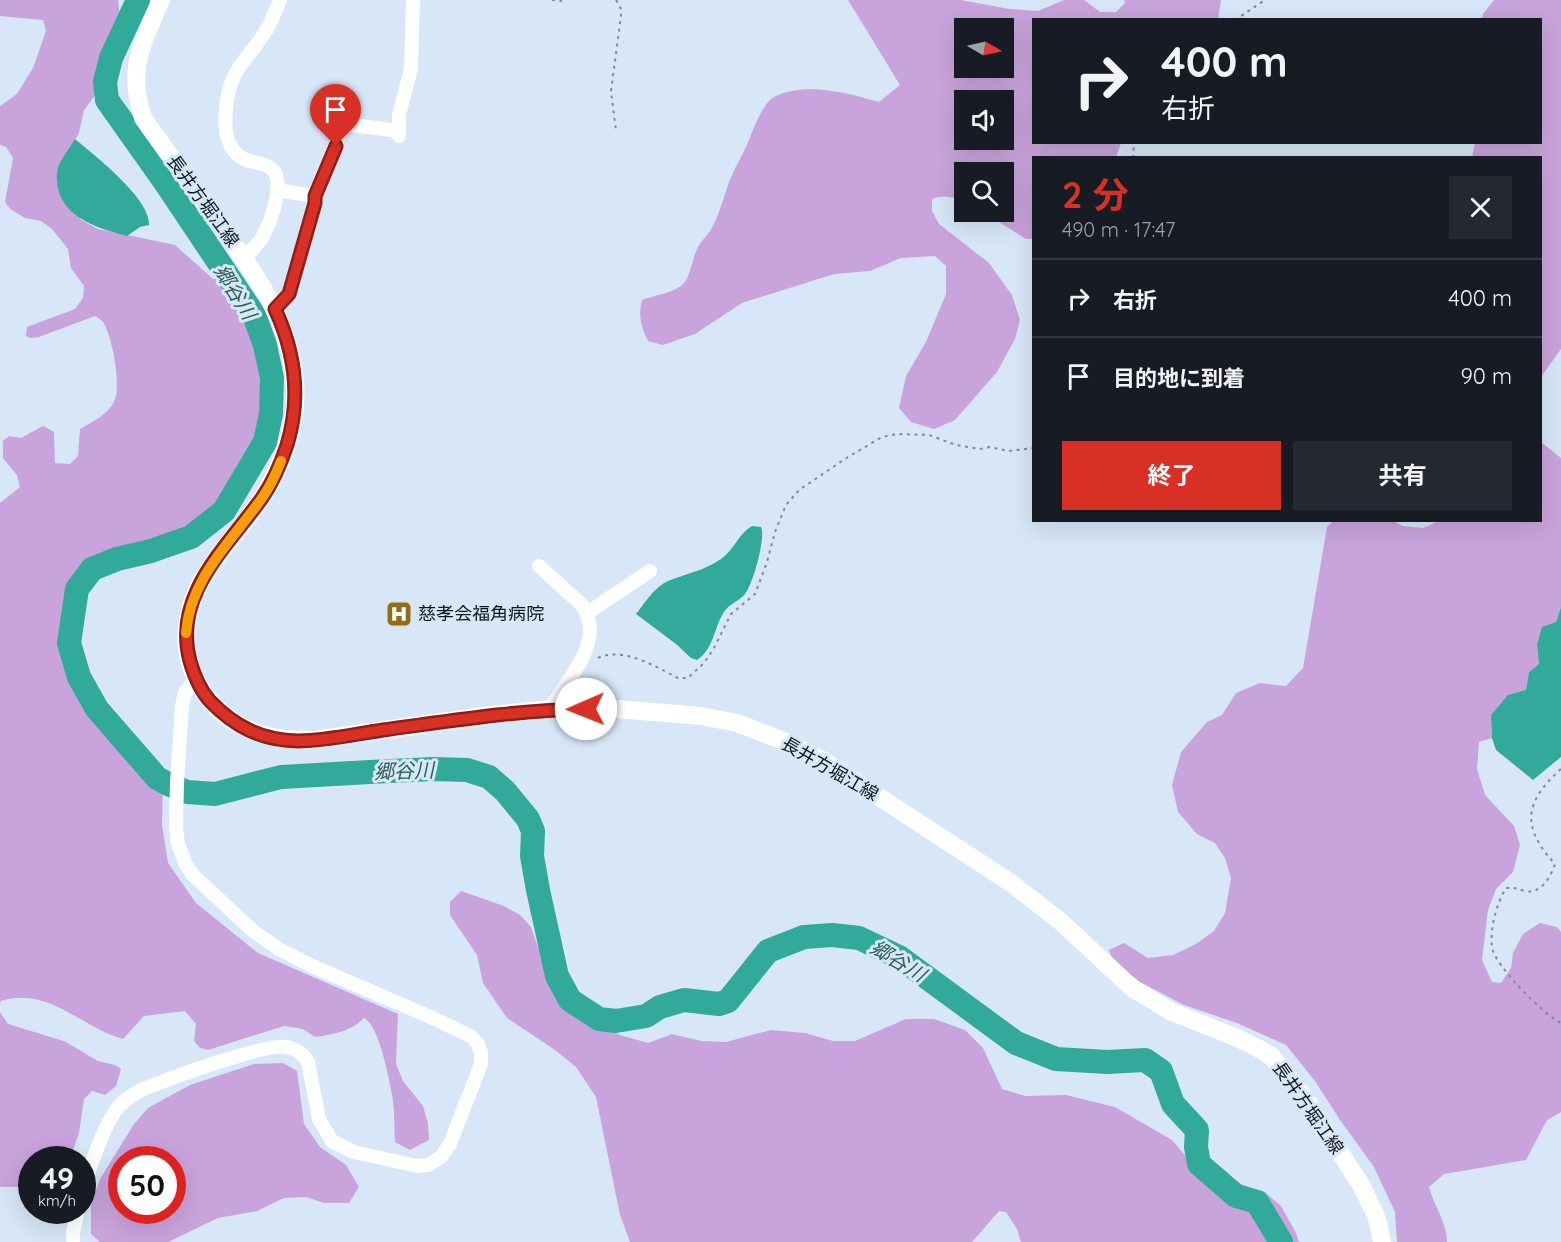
<!DOCTYPE html>
<html lang="ja">
<meta charset="utf-8">
<style>
:root{--surface:#171b24;--page:#242831;--text:#f1f3f6;--muted:#9ea1a6;--line:#363941;--accent:#d93025}
body{margin:0;font-family:Quicksand,"Noto Sans JP",sans-serif;background:var(--page);color:var(--text);height:100vh;display:flex;flex-direction:column;font-size:22px;white-space:nowrap}
*{box-sizing:border-box;margin:0}
p{font-size:20px;color:var(--muted)}
.icon{flex:none;width:33px;height:33px;fill:none;stroke:currentColor;stroke-width:2;stroke-linecap:round;stroke-linejoin:round}
.map{position:relative;flex:1;overflow:hidden}
.side{position:absolute;left:1032px;top:156px;width:510px;height:366px;display:flex;flex-direction:column;background:var(--surface);border-radius:0px;box-shadow:0 6px 24px #0002}
.side>*{flex:none}
.top-card{position:absolute;left:1032px;top:18px;width:510px;height:126px;border-radius:0px;box-shadow:0 6px 24px #0002;background:#171b24;color:var(--text);overflow:hidden}
.needle{width:39px;rotate:99deg}
.fabs{position:absolute;left:954px;top:18px;display:grid;gap:12px}
.fabs a{display:grid;place-items:center;width:60px;height:60px;border-radius:0px;background:var(--surface);box-shadow:0 6px 24px #0002;font-size:30px}
.speed{position:absolute;left:18px;top:1146px;display:flex;gap:12px;font-size:30px;font-weight:700;text-align:center}
.speed>*{display:grid;place-content:center;width:78px;height:78px;border-radius:50%;background:var(--surface);box-shadow:0 6px 24px #0002;line-height:1}
.speed small{font-size:15px;font-weight:400}
.speed .limit{border:9px solid #d22;background:#fff;color:#111}
.pin{position:absolute;display:grid;place-items:center;width:51px;height:51px;color:#fff;margin:-62px -26px;border-radius:50% 50% 50% 0;rotate:-45deg;box-shadow:0 0 6px #0007}
.pin .icon{rotate:45deg}
.me{position:absolute;width:66px;margin:-33px;rotate:269deg;stroke-linejoin:round;filter:drop-shadow(0 0 4px #0008)}
.turn{display:flex;align-items:center;gap:21px;height:126px;padding:0 30px;font-size:27px}
.turn .icon{width:78px;height:78px;stroke-width:2.5}
.turn b{display:block;font-size:42px;line-height:51px}
.round{display:grid;place-items:center;flex:none;width:63px;height:63px;border-radius:0px;background:var(--page)}
.head{display:flex;align-items:center;justify-content:space-between;height:102px;padding:0 30px}
h1{font-size:36px;font-weight:700;line-height:45px;color:var(--accent)}
.primary-button{display:flex;gap:12px;margin-top:auto;padding:12px 30px}
.primary-button a{flex:1;height:69px;border-radius:0px;background:var(--accent);color:#fff;font-size:24px;font-weight:700;line-height:69px;text-align:center}
.primary-button a+a{background:var(--page);color:var(--text)}
ul{padding:0;list-style:none}
li{display:flex;align-items:center;gap:18px;height:78px;padding:0 30px;border-top:2px solid var(--line)}
li div{flex:1}
li b{display:block;font-size:22px}
li em{font-style:normal}
.map>svg:first-child{display:block}
.green{fill:#c9a3dc;fill-rule:evenodd}
.water{fill:#32aa9a}
.lines{fill:none;stroke-linecap:round;stroke-linejoin:round}
.river{stroke:#32aa9a;stroke-width:24}
.path{stroke:#808b96;stroke-width:2;stroke-dasharray:3 4.5;stroke-linecap:butt}
.minor{stroke:#fff;stroke-width:14}
.secondary{stroke:#fff;stroke-width:18}
.route-casing{stroke:#8d1f18;stroke-width:15}
.route{stroke:#d93025;stroke-width:10}
.slow{stroke:#f59e0b;stroke-width:10}
.labels{text-anchor:middle;stroke-width:6;stroke-linejoin:round;paint-order:stroke}
.street-label{font-size:18px;fill:#11161c;stroke:#d7e7f7}
.poi-label{font-size:18px;fill:#11161c;stroke:#d7e7f7;text-anchor:start}
.water-label{font-size:20px;font-style:italic;fill:#2d5e56;stroke:#d7e7f7}
</style>
<div class="map">
<svg width="1561" height="1242" viewBox="0 0 1561 1242">
<rect width="100%" height="100%" fill="#d7e7f7"/>
<path class="green" d="M 0,0 L 118,0 L 120,18 L 102,60 L 96,94 L 84,110 L 79,133 L 57,171 L 81,220 L 98,229 L 175,245 L 213,279 L 233,277 L 243,291 L 265,337 L 274,374 L 273,420 L 261,463 L 232,511 L 200,541 L 98,569 L 80,589 L 72,641 L 98,704 L 136,753 L 163,779 L 162,825 L 168,863 L 196,903 L 258,953 L 398,1014 L 396,1064 L 403,1081 L 423,1106 L 428,1124 L 429,1140 L 410,1150 L 395,1142 C 394,1127 395,1110 392,1095 C 389,1078 379,1025 364,1018 C 350,1032 334,1034 315,1037 L 303,1029 L 284,1026 L 208,1050 L 200,1048 L 194,1041 L 196,1024 L 185,1011 L 144,1016 L 123,1039 C 80,1027 49,986 1,1001 L 0,1004 L 0,503 L 20,487 L 17,475 L 3,458 L 3,441 L 9,436 L 21,438 L 43,426 L 54,432 L 55,463 L 70,464 L 78,456 L 80,429 C 92,422 111,413 115,399 C 121,384 112,335 103,322 C 102,321 97,317 95,316 L 39,337 L 31,338 L 26,336 L 27,327 L 75,309 L 83,298 L 84,286 L 71,268 L 68,249 L 52,229 L 41,221 L 25,218 L 10,209 L 5,202 L 13,158 L 6,147 L 0,145 L 0,106 L 17,94 L 33,68 L 46,31 L 43,20 L 0,16 Z
M 848,0 L 961,0 L 1009,9 L 1038,11 L 1064,0 L 1084,0 L 1100,12 L 1116,12 L 1125,3 L 1124,0 L 1221,0 L 1218,19 L 1034,20 L 1034,142 L 1121,143 L 1116,157 L 1034,158 L 1033,239 L 1026,239 L 983,212 L 1004,212 L 1004,172 L 964,172 L 964,202 C 954,197 943,194 932,199 L 932,211 L 939,224 L 989,263 L 1012,295 L 1020,320 L 1015,339 L 997,372 L 955,420 L 934,429 L 911,422 L 899,408 L 906,376 L 926,342 L 946,294 L 946,266 L 935,256 L 901,258 L 870,271 L 834,274 L 742,303 L 695,334 L 663,345 L 648,341 C 641,327 638,315 642,300 C 655,295 675,293 684,283 C 690,277 693,257 697,249 C 700,242 706,237 710,231 C 721,213 724,193 732,175 C 736,165 742,156 746,147 C 753,132 761,103 776,96 C 807,82 847,93 879,102 L 900,85 ZM 964,28 L 1004,28 L 1004,68 L 964,68 ZM 964,100 L 1004,100 L 1004,140 L 964,140 Z
M 1494,0 L 1561,0 L 1561,349 L 1541,377 L 1540,158 L 1472,157 L 1475,143 L 1540,142 L 1540,20 L 1482,19 L 1483,14 Z
M 1541,442 L 1561,458 L 1561,607 L 1556,622 L 1537,645 L 1539,664 L 1529,672 L 1526,690 L 1491,715 L 1492,738 L 1479,742 L 1477,769 L 1485,795 L 1514,826 L 1520,845 L 1513,872 L 1496,889 L 1488,910 L 1482,960 L 1492,982 L 1501,983 L 1511,968 L 1513,953 L 1523,934 L 1540,923 L 1557,927 L 1561,932 L 1561,1112 L 1547,1120 L 1526,1160 L 1444,1174 L 1429,1187 C 1434,1206 1447,1222 1447,1242 L 1397,1242 L 1395,1212 L 1374,1167 L 1340,1120 L 1315,1081 L 1286,1045 L 1237,1023 L 1184,1005 L 1140,982 L 1114,962 L 1109,950 L 1124,943 L 1148,958 L 1173,955 L 1196,944 L 1214,931 L 1225,913 L 1231,878 L 1225,858 L 1215,843 L 1197,834 L 1178,812 L 1172,785 L 1181,752 L 1207,722 L 1222,715 L 1236,693 L 1260,683 L 1286,686 L 1303,668 L 1327,527 L 1333,521 L 1393,521 L 1403,526 L 1423,528 L 1439,521 L 1540,520 Z
M 461,891 L 504,906 L 520,915 L 531,927 L 553,991 L 565,1008 L 620,1035 L 648,1043 L 672,1034 L 701,1041 L 726,1042 L 771,1030 L 805,1033 L 833,1041 L 855,1041 L 906,1019 L 934,1019 L 965,1030 L 983,1048 L 1002,1089 L 1025,1096 L 1066,1095 L 1115,1107 L 1172,1140 L 1189,1160 L 1240,1184 L 1265,1192 L 1281,1206 L 1296,1233 L 1299,1242 L 1021,1242 L 1017,1229 L 1006,1212 L 999,1211 L 972,1242 L 630,1242 L 620,1215 L 596,1097 L 576,1067 L 555,1050 L 507,1018 L 483,983 L 477,955 L 450,915 L 450,902 Z
M 0,1012 L 8,1024 L 64,1041 L 98,1061 L 115,1065 L 121,1069 L 116,1086 L 105,1095 L 92,1091 L 84,1099 L 79,1133 L 70,1159 L 32,1160 L 31,1187 L 0,1187 Z
M 283,1063 L 297,1071 L 304,1124 L 320,1147 L 346,1165 L 359,1187 L 349,1203 L 324,1203 L 306,1197 L 284,1198 L 257,1211 L 218,1218 L 168,1242 L 100,1242 L 91,1234 L 91,1204 L 100,1179 L 134,1124 L 148,1108 L 190,1085 L 254,1064 ZM 122,1160 L 172,1160 L 172,1210 L 122,1210 Z"/>
<path class="water" d="M 75,139 C 94,155 151,199 149,225 L 140,227 L 127,236 C 95,228 53,215 57,172 C 58,162 70,148 75,139 Z
M 752,526 L 761,527 C 766,538 753,584 745,594 C 739,601 729,604 724,612 C 714,627 714,649 697,660 L 691,658 L 676,644 L 636,614 C 645,603 654,587 668,581 C 685,574 706,570 721,559 C 735,549 738,534 752,526 Z
M 1561,607 L 1561,757 L 1533,780 L 1496,750 L 1492,738 L 1491,715 L 1508,695 L 1526,690 L 1529,672 L 1539,664 L 1537,645 L 1542,627 L 1556,622 Z"/>
<g class="lines">
<path class="river" d="M 138,0 L 111,58 L 105,82 L 107,100 L 165,182 L 254,315 L 265,345 L 272,378 L 271,414 L 265,442 L 224,511 L 191,537 L 151,551 L 117,559 L 92,569 L 77,589 L 69,643 L 79,677 L 97,709 L 157,778 L 168,784 L 187,792 L 215,794 L 281,777 L 370,772 L 433,769 L 467,770 L 489,777 L 505,791 L 528,819 L 533,831 L 532,856 L 538,890 L 557,976 L 570,1000 L 599,1019 L 616,1021 L 646,1016 L 660,1007 L 684,1000 L 719,1004 L 728,1001 L 768,951 L 804,937 L 832,935 L 859,938 L 899,957 L 1016,1043 L 1056,1059 L 1107,1062 L 1145,1060 L 1161,1071 L 1173,1104 L 1197,1130 L 1196,1147 L 1199,1164 L 1236,1196 L 1257,1202 L 1281,1242"/>
<path class="path" d="M 552,0 L 562,1
M 616,0 L 621,9 L 621,16 L 611,91 L 616,131
M 1235,20 L 1265,0
M 1133,158 L 1134,142
M 1034,373 L 1034,383
M 598,658 C 623,646 656,667 678,678 L 688,678 L 704,663 L 714,648 L 731,614 L 755,594 L 767,562 L 775,532 L 786,505 L 799,490 L 848,457 L 882,437 L 897,434 L 929,435 L 956,445 L 980,449 L 989,447 L 1009,451 L 1034,448
M 1561,769 C 1524,802 1521,827 1555,864 C 1551,876 1541,895 1525,891 C 1517,889 1515,887 1506,888 C 1496,905 1490,928 1492,947 C 1494,965 1545,1016 1561,1023"/>
<path class="minor" d="M 344,124 L 399,131
M 399,136 L 399,114 L 411,69 L 413,0
M 277,190 L 314,196 L 349,112
M 244,259 C 250,252 257,245 262,238 C 270,224 286,182 272,169 C 265,163 254,163 246,160 C 225,151 224,128 226,109 C 229,67 248,61 267,29 C 272,20 276,10 280,0
M 275,309 L 289,294 L 315,203 L 314,196
M 539,566 L 582,605 C 607,642 567,678 550,709
M 587,613 L 650,571
M 82,1193 C 89,1170 104,1122 120,1105 C 127,1098 137,1092 146,1088 C 171,1078 265,1043 287,1047 C 297,1049 303,1054 308,1062 L 319,1119 L 332,1141 L 354,1152 L 417,1166 L 428,1165 L 441,1157 L 450,1144 L 481,1064 L 481,1053 L 478,1044 L 472,1037 L 435,1019 L 312,966 L 279,949 L 253,931 L 193,875 L 186,865 L 178,844 L 176,828 L 177,783 L 182,706 L 185,692 L 196,680
M 73,1242 L 73,1233 L 78,1210"/>
<path class="secondary" d="M 161,0 C 142,45 127,68 143,118 C 167,152 191,185 215,218 C 253,272 289,315 295,383 C 298,422 284,462 264,495 C 232,547 180,581 187,649 C 190,670 200,690 214,705 C 241,734 275,741 314,740 L 492,715 L 550,709 L 617,709 L 701,716 L 737,723 L 789,743 L 824,761 L 1011,883 L 1060,921 L 1132,988 L 1172,1012 L 1235,1037 L 1258,1048 L 1271,1056 L 1302,1094 L 1361,1185 L 1377,1218 L 1382,1242"/>
</g>
<g class="lines">
<g class="route-casing">
<path id="route" d="M 336,146 L 315,196 L 315,203 L 289,294 L 275,309 C 295,352 301,399 287,445 C 281,463 273,482 262,498 C 227,547 172,595 190,661 C 194,675 200,690 210,701 C 235,727 261,740 298,741 C 326,741 356,734 383,730 C 451,721 518,710 586,709"/>
</g>
<use href="#route" class="route"/>
<path class="slow" d="M 186,633 C 190,578 232,541 262,498 C 270,487 276,474 281,461"/>
</g>
<defs>
<g id="hospital-square" transform="scale(1.35)"><rect x="-9" y="-9" width="18" height="18" rx="4" fill="#936d15" stroke="#d7e7f7"/><path d="M-5-5h3v3.5h4V-5h3V5h-3V1.5h-4V5h-3Z" fill="#fff"/></g>
</defs>
<g fill-rule="evenodd">
<use href="#hospital-square" x="399" y="614"/>
</g>
<g class="labels">
<g class="street-label">
<text transform="translate(203 201) rotate(54)" y="6">長井方堀江線</text>
<text transform="translate(830 769) rotate(30)" y="6">長井方堀江線</text>
<text transform="translate(1308 1108) rotate(55)" y="6">長井方堀江線</text>
</g>
<g class="poi-label">
<text x="418" y="620">慈孝会福角病院</text>
</g>
<g class="water-label">
<text transform="translate(235 292) rotate(58)" y="7">郷谷川</text>
<text transform="translate(404 771) rotate(-2)" y="7">郷谷川</text>
<text transform="translate(898 961) rotate(31)" y="7">郷谷川</text>
</g>
</g>
</svg>
<div class="fabs">
<a><svg class="needle" viewBox="-14 -14 28 28"><path d="M0-13l5 13h-10z" fill="#e53935"/><path d="M0 13l5-13h-10z" fill="#9ea1a6"/></svg></a>
<a><svg class="icon" aria-label="sound" viewBox="0 0 24 24"><path d="M4 9h4l5-4v14l-5-4H4zM17 9q2 3 0 6"/></svg></a>
<a><svg class="icon" aria-label="search" viewBox="0 0 24 24"><circle cx="10" cy="10" r="6"/><path d="M15 15l6 6"/></svg></a>
</div>
<div class="speed"><div>49<small>km/h</small></div><div class="limit">50</div></div>
<div class="pin" style="left:336px;top:146px;background:#d93025"><svg class="icon" aria-label="arrive" viewBox="0 0 24 24"><path d="M6 21V4h12l-3 4 3 4H6"/></svg></div>
<svg class="me" style="left:586px;top:709px" viewBox="-20 -20 40 40"><circle r="19" fill="#fff"/><path d="M0-13L10 11 0 6-10 11z" fill="#d93025"/></svg>
<div class="top-card">
<div class="turn"><svg class="icon" aria-label="right" viewBox="0 0 24 24"><path d="M7 20v-9h11M14 6l5 5-5 5"/></svg><div><b>400 m</b>右折</div></div>
</div>
<section class="side">
<div class="head"><div><h1>2 分</h1><p>490 m · 17:47</p></div><a class="round"><svg class="icon" aria-label="close" viewBox="0 0 24 24"><path d="M6 6l12 12M18 6L6 18"/></svg></a></div>
<ul>
<li><svg class="icon" aria-label="right" viewBox="0 0 24 24"><path d="M7 20v-9h11M14 6l5 5-5 5"/></svg><div><b>右折</b></div><em>400 m</em></li>
<li><svg class="icon" aria-label="arrive" viewBox="0 0 24 24"><path d="M6 21V4h12l-3 4 3 4H6"/></svg><div><b>目的地に到着</b></div><em>90 m</em></li>
</ul>
<div class="primary-button"><a>終了</a><a>共有</a></div>
</section>
</div>
